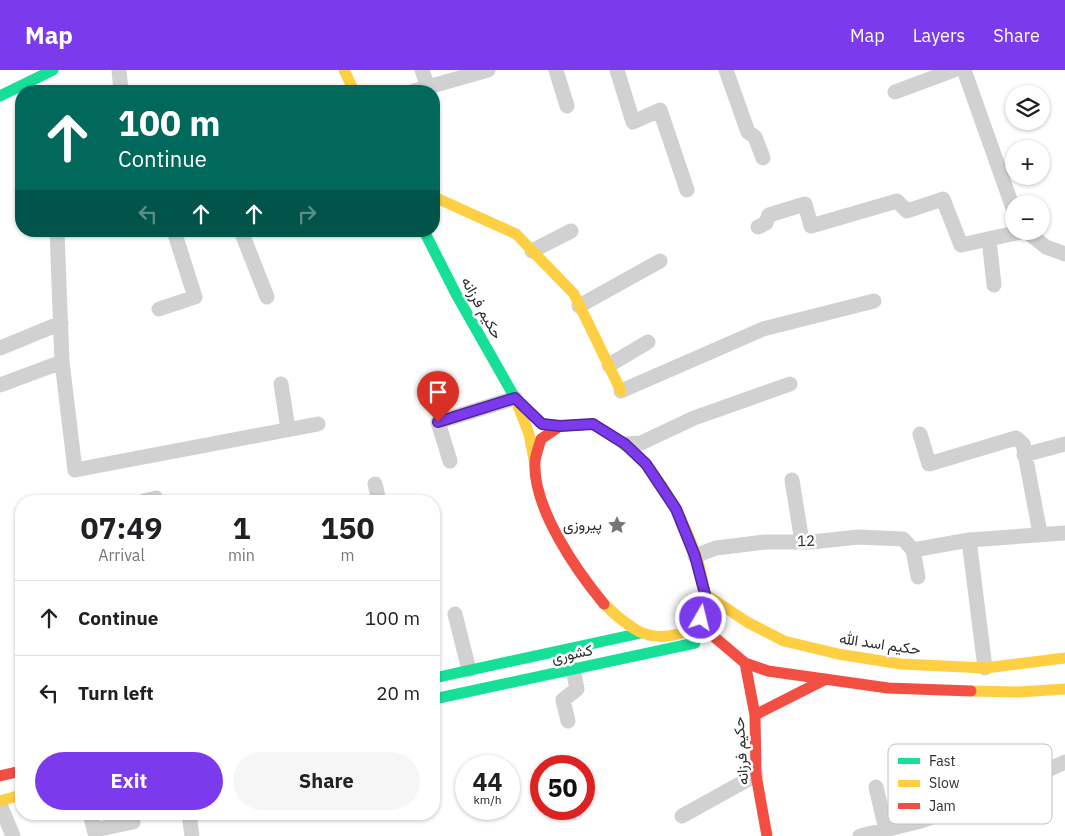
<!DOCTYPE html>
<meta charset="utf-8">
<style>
:root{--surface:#fff;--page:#f6f6f6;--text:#202124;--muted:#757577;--line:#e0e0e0;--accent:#7c3aed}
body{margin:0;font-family:"IBM Plex Sans",Vazirmatn,sans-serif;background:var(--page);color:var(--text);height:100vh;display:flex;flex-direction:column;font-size:19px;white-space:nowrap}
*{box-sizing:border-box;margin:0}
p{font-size:16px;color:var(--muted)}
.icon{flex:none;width:28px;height:28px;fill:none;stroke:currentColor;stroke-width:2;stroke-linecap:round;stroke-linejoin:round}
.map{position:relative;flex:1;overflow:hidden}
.details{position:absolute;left:15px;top:425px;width:425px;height:325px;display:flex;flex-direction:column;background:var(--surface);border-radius:20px;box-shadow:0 1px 4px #0004}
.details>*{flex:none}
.banner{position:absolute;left:15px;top:15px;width:425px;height:152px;border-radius:20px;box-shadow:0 1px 4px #0004;background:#00695c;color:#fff;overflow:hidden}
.buttons{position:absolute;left:1005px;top:15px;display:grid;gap:10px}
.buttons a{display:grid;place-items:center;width:45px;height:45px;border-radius:50%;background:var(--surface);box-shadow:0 1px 4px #0004;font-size:25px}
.speed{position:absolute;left:455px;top:685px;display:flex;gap:10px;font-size:25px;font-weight:700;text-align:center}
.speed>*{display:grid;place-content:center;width:65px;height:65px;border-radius:50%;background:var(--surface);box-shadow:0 1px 4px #0004;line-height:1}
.speed small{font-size:12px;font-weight:400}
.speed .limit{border:8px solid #d22;background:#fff;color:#111}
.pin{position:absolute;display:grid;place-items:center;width:42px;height:42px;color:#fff;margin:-51px -21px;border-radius:50% 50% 50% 0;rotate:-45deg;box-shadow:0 0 5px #0007}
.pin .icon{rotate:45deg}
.me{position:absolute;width:55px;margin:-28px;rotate:8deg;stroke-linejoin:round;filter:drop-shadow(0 0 4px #0008)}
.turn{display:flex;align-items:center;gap:18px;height:105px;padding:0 20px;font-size:22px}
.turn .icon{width:65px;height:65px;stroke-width:2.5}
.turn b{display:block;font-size:35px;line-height:42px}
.lanes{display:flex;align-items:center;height:48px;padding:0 20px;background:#0003;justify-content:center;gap:25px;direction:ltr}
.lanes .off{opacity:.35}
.eta{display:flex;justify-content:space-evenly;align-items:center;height:85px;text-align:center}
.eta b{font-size:30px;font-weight:700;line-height:35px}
.button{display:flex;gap:10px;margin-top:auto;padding:10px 20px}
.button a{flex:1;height:58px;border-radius:30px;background:var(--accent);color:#fff;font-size:20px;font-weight:700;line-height:58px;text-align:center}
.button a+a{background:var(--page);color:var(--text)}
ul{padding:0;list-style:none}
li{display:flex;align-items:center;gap:15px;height:75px;padding:0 20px;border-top:1px solid var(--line)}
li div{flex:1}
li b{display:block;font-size:19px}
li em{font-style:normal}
header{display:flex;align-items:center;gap:30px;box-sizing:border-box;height:70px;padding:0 25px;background:var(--accent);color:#fff}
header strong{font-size:24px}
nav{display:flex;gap:28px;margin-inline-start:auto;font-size:18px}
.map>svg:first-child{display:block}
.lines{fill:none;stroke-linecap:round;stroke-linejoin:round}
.street{stroke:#d1d1d1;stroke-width:15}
.fast{stroke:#16e098;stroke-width:11}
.slow{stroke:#ffcf43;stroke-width:11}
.jam{stroke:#f24e42;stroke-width:11}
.route-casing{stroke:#51269a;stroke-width:12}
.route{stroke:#7c3aed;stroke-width:9}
.labels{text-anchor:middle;stroke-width:5;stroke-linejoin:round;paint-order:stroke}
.street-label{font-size:15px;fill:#2c2c2c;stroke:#fff}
.poi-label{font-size:15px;fill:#2c2c2c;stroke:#fff;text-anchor:end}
.key{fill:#fff;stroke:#c0c0c0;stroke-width:1}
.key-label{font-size:14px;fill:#2c2c2c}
</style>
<header>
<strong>Map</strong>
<nav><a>Map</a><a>Layers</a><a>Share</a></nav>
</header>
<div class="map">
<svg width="1065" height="766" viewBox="0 0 1065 766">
<rect width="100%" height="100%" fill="#fff"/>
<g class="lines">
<path class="street" d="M 119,0 L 121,21
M 422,0 L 428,17
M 556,0 L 567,36
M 617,0 L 633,52 L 660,40 L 687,120
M 726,0 L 748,62 L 755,67 L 763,88
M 964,0 L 1014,141
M 414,21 L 488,0
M 895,22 L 954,0
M 758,157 L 766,153 L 769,145 L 805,134 L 811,156 L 897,131 L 907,141 L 943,129 L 961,175 L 1025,161
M 57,161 L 62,292 L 75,400 L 318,354
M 241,161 L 267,227
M 1026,161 L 1046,177 L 1065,184
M 989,169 L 994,215
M 532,181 L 571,161
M 579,236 L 660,191
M 159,239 L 195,227 L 174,161
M 0,278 L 61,253
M 609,295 L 648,272
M 281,314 L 288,359
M 0,315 L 62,292
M 621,321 L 763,259 L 874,231
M 920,364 L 929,394 L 1016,368 L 1023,374 L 1040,463
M 625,374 L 641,373 L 694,348 L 790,314
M 1024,385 L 1065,374
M 450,391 L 438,352 L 515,328
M 792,410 L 802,472
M 375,414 L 379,431
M 144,431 L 156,428 L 157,431
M 969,470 L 985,598
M 913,480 L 969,470 L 1065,463
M 913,480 L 918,507
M 695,486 L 716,478 L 765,472 L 812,472 L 858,467 L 903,469 L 913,480
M 455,544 L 469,600
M 568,651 L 563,630 L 577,619 L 573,599
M 876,717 L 886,760
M 0,735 L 13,766
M 90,744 L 96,766
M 189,744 L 192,766
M 682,746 L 756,705
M 94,760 L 133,752
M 860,766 L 921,751 L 987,728 L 1065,692"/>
<path class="fast" d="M 0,26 L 53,0
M 424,161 L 456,224 L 515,328
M 434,608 L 641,563
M 434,629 L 695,573"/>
<path class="slow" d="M 344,0 L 354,21
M 434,127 L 516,164 L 574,224 L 621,321
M 593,354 C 610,365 628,375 642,390 C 670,419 714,503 702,543 C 695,566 661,571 640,562 C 627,555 615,545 604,534
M 534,390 L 529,364 L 515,328 L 542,354 L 560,356
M 705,524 L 747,552 L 784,571 L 838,584 L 901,594 L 985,598 L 1065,588
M 971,621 L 1019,622 L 1065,619
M 0,731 L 21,725"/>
<path class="jam" d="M 593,354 L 560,356 L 541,369 C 539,376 536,384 535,391 C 532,437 576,500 604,534
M 699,554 L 745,593 L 768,601 L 888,618 L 971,621
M 745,593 L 755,645 L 756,705 L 767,766
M 755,645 L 826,609
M 0,706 L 21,701"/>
</g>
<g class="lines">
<g class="route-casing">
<path id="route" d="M 438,352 L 515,328 L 542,354 L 560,356 L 593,354 L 625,374 L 646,394 L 676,439 L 695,486 L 705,524 L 701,548"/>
</g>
<use href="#route" class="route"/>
</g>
<defs>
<g id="sight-bare" transform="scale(1.5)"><path d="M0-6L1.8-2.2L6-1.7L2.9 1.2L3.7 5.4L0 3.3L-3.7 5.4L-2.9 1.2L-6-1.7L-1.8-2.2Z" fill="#767676" stroke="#fff" stroke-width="2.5" paint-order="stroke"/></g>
</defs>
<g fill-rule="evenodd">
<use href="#sight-bare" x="617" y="455"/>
</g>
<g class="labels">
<g class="street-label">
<text transform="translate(482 238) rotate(61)" y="5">حکیم فرزانه</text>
<text transform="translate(806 471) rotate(-2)" y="5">12</text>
<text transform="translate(880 574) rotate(8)" y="5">حکیم اسد الله</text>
<text transform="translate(572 584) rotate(-12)" y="5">کشوری</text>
<text transform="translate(741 681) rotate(-94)" y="5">حکیم فرزانه</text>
</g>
<g class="poi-label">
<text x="602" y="460">پیروزی</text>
</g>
</g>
<rect x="888" y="674" width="164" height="80" rx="8" class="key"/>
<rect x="898" y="688" width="22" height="6" fill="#16e098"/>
<rect x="898" y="710" width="22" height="7" fill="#ffcf43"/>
<rect x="898" y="733" width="22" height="6" fill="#f24e42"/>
<g class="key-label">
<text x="929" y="696">Fast</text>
<text x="929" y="718">Slow</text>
<text x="929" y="741">Jam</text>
</g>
</svg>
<div class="buttons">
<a><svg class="icon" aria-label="layers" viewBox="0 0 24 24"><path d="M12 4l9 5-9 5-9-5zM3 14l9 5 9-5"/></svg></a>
<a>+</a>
<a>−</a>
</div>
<div class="speed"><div>44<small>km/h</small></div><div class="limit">50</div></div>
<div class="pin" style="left:438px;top:352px;background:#d93025"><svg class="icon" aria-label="arrive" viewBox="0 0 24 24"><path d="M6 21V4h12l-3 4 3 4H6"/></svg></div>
<svg class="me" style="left:701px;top:548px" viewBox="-20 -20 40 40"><circle r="17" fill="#7c3aed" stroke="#fff" stroke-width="3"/><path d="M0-11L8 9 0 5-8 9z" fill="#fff"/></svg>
<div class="banner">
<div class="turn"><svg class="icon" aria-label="ahead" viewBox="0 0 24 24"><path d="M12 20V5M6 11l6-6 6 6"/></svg><div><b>100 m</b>Continue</div></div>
<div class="lanes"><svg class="icon off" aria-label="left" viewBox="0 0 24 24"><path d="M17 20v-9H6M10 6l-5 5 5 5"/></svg><svg class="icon" aria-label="ahead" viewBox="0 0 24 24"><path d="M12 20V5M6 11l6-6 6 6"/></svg><svg class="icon" aria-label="ahead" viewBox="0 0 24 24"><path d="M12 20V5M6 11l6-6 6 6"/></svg><svg class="icon off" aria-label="right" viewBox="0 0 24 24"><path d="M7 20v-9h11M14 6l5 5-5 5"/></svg></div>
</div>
<section class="details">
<div class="eta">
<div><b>07:49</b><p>Arrival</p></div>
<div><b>1</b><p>min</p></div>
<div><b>150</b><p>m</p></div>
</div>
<ul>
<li><svg class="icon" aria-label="ahead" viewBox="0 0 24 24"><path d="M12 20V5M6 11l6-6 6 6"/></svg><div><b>Continue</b></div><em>100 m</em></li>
<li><svg class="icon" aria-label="left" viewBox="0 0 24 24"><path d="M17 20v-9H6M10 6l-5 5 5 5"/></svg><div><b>Turn left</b></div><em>20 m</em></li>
</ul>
<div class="button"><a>Exit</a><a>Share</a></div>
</section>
</div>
